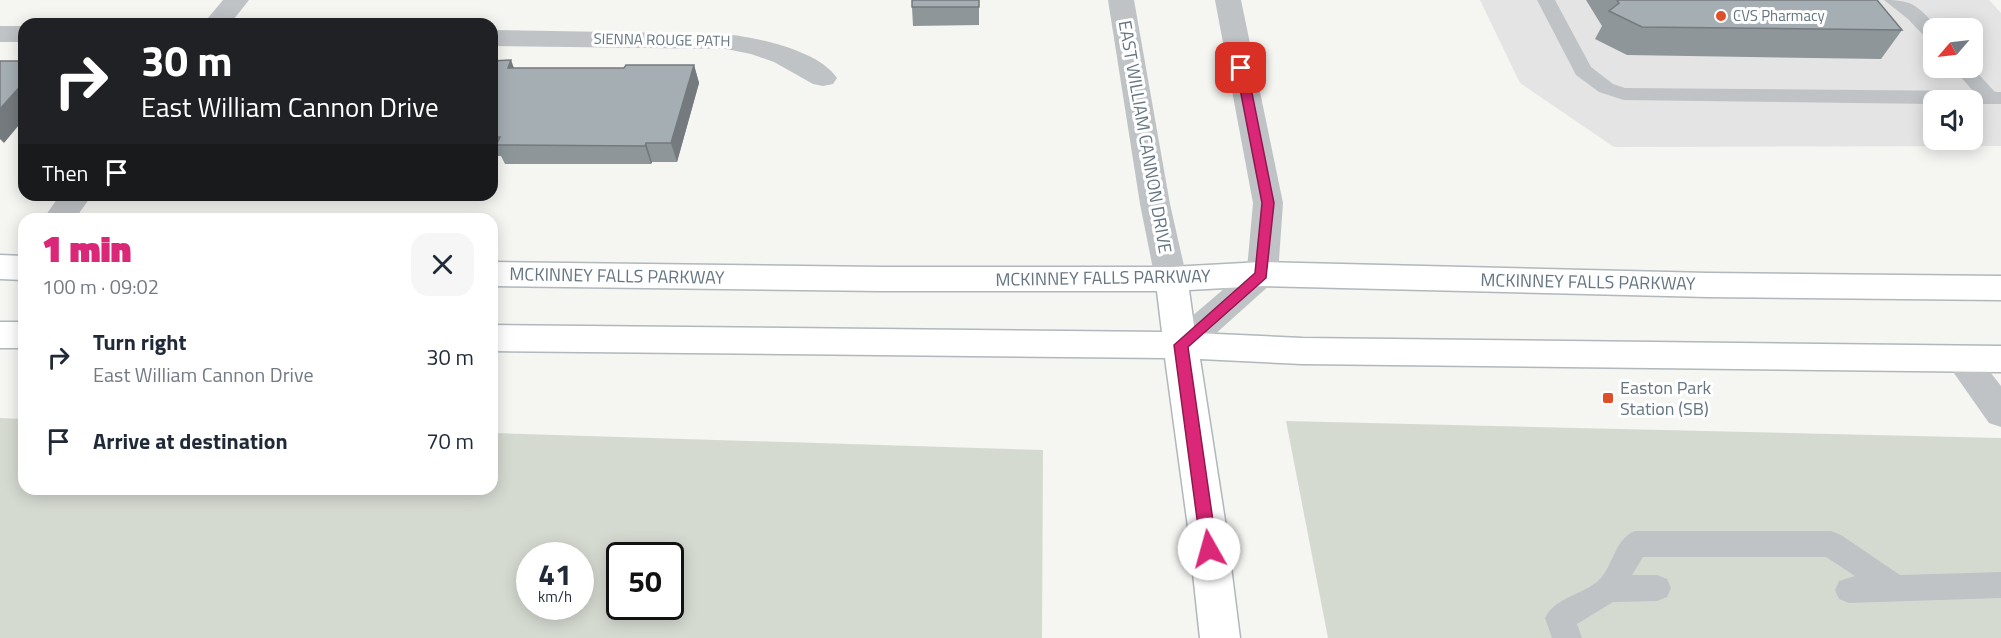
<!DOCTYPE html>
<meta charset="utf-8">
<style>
:root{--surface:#fff;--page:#f6f6f7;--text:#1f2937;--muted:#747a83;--accent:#db2777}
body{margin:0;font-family:"Titillium Web",sans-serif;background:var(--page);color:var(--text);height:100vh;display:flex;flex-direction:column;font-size:22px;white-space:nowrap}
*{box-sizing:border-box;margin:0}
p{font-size:20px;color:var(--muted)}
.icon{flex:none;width:33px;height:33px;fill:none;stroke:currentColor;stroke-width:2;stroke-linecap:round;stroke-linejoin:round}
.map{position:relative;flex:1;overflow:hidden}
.drawer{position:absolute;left:18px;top:213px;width:480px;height:282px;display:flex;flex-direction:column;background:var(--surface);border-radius:18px;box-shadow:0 3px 15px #0003}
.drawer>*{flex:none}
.top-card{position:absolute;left:18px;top:18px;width:480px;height:183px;border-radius:18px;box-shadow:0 3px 15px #0003;background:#202124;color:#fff;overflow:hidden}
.needle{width:39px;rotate:242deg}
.buttons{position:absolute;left:1923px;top:18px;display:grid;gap:12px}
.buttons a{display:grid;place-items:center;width:60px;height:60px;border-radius:12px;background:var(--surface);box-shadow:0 3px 15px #0003;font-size:30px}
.speed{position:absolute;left:516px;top:542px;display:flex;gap:12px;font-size:30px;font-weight:700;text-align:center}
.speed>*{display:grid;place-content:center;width:78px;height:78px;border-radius:50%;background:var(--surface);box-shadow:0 3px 15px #0003;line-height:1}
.speed small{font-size:15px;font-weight:400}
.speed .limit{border:3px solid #111;border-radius:9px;background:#fff;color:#111}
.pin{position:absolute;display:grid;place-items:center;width:51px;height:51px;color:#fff;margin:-26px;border-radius:12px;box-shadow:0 3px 9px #0006}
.me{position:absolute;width:66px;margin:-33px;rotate:353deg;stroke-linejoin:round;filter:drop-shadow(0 0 4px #0008)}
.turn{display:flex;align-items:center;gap:21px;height:126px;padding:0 24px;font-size:27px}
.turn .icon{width:78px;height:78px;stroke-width:2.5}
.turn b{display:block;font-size:42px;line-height:51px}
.then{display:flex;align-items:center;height:57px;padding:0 24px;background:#0003;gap:12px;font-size:22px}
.round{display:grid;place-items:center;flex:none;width:63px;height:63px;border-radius:18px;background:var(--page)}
.headline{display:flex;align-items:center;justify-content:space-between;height:102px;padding:0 24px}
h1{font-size:36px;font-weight:800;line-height:45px;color:var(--accent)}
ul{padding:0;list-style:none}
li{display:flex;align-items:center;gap:18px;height:84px;padding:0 24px}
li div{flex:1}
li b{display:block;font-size:22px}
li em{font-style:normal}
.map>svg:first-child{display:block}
.built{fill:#e3e4e3;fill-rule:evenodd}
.green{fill:#d5dad1;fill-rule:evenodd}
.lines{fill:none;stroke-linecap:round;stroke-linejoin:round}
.secondary-casing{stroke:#b1b7bb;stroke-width:3}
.service{fill:#bfc3c6;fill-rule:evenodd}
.minor{fill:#bfc3c6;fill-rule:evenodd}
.tertiary{fill:#bfc3c6;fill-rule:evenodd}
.secondary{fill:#fff;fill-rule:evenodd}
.wall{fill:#8e969a}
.shaded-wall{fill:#747a7d}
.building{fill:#a5aeb3;stroke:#747a7d;stroke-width:1.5}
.route{fill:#db2777;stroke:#8e194d;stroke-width:1.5}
.poi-dot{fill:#df4f28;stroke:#fff;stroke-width:2}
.labels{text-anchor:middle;stroke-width:6;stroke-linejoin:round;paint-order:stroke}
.far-poi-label{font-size:15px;fill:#657682;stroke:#fff;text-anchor:start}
.far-street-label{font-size:15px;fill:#657682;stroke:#fff}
.street-label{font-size:18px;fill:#657682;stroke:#fff}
.poi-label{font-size:18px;fill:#657682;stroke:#fff;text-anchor:start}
</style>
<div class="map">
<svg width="2001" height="638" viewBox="0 0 2001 638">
<rect width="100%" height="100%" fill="#f5f5f2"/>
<path class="built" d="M 1480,0 L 1989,0 L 2001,13 L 2001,146 L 1614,147 L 1520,83 ZM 1934,28 L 1972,28 L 1972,68 L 1934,68 ZM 1934,100 L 1972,100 L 1972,140 L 1934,140 Z"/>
<path class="green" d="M 0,418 L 24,419 L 24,489 L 492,489 L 492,433 L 1043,450 L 1042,638 L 0,638 ZM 530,555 L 580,555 L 580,606 L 530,606 ZM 620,555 L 670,555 L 670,606 L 620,606 Z
M 1286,421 L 2001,438 L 2001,638 L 1328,638 Z"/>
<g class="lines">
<g class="secondary-casing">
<path id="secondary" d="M 0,255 L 24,256 L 24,280 L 0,279 Z
M 492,262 L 881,267 L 1171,267 L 1262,262 L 1708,273 L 2001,276 L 2001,300 L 1708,297 L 1262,286 L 1189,290 L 1195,333 L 1302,338 L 2001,346 L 2001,372 L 1302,364 L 1200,359 L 1226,527 L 1240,638 L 1200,638 L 1188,527 L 1165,358 L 492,351 L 492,325 L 1162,332 L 1157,291 L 881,291 L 492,286 Z
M 0,322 L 24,322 L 24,348 L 0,348 Z"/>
</g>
<path class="service" d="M 1537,0 L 1555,0 L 1591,67 L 1613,84 L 1625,88 L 1973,91 L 1953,68 L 1972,67 L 1995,92 L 2001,92 L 2001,104 L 1972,104 L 1972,100 L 1934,100 L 1934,104 L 1624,100 L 1599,92 L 1576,75 Z
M 1884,0 C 1915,0 1918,7 1938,28 L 1934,28 L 1934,41 L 1927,39 L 1908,19 Z
M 1635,531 L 1831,531 L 1841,535 L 1900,575 L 2001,572 L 2001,598 L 1849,603 L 1839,599 L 1835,590 L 1839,581 L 1855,576 L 1826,557 L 1643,557 L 1632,575 L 1657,575 L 1667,579 L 1671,588 L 1667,597 L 1657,601 L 1613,602 L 1577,624 L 1582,638 L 1552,638 L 1545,618 C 1555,597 1583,595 1599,580 C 1614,565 1614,539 1635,531 Z"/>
<path class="minor" d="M 223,0 L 249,0 L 230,24 L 203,24 Z
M 0,26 L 24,26 L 24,42 L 0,42 Z
M 492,30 L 726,34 C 758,38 818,50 837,78 L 833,84 L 823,86 L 813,84 L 774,62 L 751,54 L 726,49 L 492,46 Z
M 60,195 L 92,195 L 75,219 L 43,219 Z
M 1961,346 L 1973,350 L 2001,386 L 2001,427 L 1989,423 L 1944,359 L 1949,350 Z"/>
<path class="tertiary" d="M 1108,0 L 1134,0 L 1170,204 L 1187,279 L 1182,287 L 1171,291 L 1160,287 L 1155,279 L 1140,204 Z
M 1215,0 L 1241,0 L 1283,203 L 1278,274 L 1273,282 L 1193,354 L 1181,358 L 1169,354 L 1164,345 L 1169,336 L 1247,269 L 1253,203 Z"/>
<use href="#secondary" class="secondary"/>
</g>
<path class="wall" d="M 979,0 L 979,25 L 913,26 L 912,7 Z
M 1586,0 L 1877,0 L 1902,30 L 1881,59 L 1627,55 L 1595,39 L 1602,26 Z
M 492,61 L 514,68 L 624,68 L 694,65 L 699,83 L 677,162 L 652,162 L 651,164 L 505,164 L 501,156 L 492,156 Z"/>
<path class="shaded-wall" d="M 511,60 L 518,79 L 508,68 Z
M 694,65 L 699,83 L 677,162 L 671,143 Z
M 24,82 L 24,119 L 4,143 L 0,139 L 0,109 Z
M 646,143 L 652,162 L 651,164 L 645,146 Z"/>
<path class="building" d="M 912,0 L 979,0 L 979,7 L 912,7 Z
M 1617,0 L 1877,0 L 1902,30 L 1642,27 L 1609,11 L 1619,3 Z
M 511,60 L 508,68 L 624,68 L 626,65 L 694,65 L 671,143 L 646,143 L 645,146 L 496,145 L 500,137 L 492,137 L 492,61 Z
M 0,61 L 24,61 L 24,82 L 0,109 Z"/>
<path class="route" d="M 1241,64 L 1247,68 L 1274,203 L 1266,278 L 1188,347 L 1217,549 L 1215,554 L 1209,557 L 1204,554 L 1201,549 L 1174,345 L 1255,273 L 1262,203 L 1236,68 Z"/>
<g class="poi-dot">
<circle cx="1721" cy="16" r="6"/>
<rect x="1602" y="392" width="12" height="12" rx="3"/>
</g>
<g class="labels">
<g class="far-poi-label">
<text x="1733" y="21">CVS Pharmacy</text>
</g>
<g class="far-street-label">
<text transform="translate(662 40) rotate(1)" y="5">SIENNA ROUGE PATH</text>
</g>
<g class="street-label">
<text transform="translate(1145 137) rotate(80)" y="6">EAST WILLIAM CANNON DRIVE</text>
<text transform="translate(617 276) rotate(1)" y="6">MCKINNEY FALLS PARKWAY</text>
<text transform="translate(1103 278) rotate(-1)" y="6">MCKINNEY FALLS PARKWAY</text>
<text transform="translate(1588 282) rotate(1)" y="6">MCKINNEY FALLS PARKWAY</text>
</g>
<g class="poi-label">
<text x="1620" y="394">Easton Park<tspan x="1620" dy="21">Station (SB)</tspan></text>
</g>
</g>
</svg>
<div class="buttons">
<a><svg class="needle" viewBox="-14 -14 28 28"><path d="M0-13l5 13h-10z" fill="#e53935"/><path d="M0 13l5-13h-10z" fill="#747a83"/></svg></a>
<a><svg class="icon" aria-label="sound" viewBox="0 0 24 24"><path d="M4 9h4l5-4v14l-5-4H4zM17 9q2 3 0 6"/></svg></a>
</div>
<div class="speed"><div>41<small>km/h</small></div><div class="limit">50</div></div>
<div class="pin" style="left:1241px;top:68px;background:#d93025"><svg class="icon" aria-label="arrive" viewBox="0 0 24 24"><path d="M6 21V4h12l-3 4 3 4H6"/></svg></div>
<svg class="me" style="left:1209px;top:549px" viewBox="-20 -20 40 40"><circle r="19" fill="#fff"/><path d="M0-13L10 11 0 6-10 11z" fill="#db2777"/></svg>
<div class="top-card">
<div class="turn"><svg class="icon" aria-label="right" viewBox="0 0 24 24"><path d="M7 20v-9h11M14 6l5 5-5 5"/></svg><div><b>30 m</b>East William Cannon Drive</div></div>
<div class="then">Then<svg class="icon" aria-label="arrive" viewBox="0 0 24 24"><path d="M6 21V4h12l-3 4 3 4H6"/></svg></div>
</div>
<section class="drawer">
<div class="headline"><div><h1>1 min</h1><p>100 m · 09:02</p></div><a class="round"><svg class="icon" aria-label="close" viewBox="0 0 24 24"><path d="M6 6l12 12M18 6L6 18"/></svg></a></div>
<ul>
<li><svg class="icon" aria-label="right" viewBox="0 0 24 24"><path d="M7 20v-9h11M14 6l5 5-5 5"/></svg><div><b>Turn right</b><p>East William Cannon Drive</p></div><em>30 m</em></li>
<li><svg class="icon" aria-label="arrive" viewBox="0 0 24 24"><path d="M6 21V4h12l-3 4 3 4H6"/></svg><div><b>Arrive at destination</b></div><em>70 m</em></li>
</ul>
</section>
</div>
